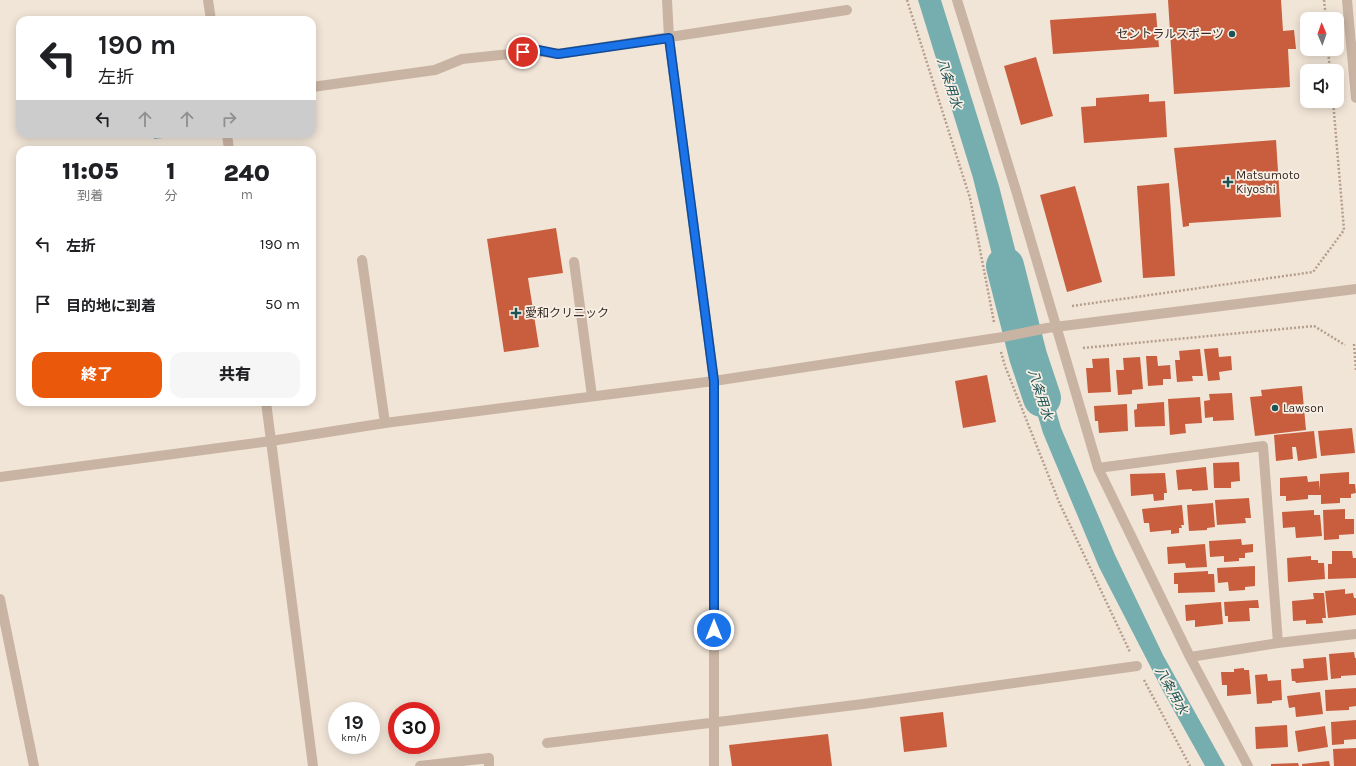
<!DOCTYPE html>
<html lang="ja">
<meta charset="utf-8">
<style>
:root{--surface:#fff;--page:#f6f6f6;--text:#202124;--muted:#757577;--accent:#ea580c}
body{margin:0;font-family:Karla,"Noto Sans JP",sans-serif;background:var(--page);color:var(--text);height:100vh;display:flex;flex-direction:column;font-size:15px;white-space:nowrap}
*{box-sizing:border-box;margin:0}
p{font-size:13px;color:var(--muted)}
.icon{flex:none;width:22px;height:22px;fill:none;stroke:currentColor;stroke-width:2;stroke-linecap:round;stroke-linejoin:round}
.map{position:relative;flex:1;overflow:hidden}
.panel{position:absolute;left:16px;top:146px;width:300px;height:260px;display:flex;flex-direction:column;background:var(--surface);border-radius:12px;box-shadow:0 2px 10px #0003}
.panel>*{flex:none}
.banner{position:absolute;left:16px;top:16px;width:300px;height:122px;border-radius:12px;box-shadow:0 2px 10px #0003;background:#fff;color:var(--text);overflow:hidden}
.needle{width:26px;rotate:358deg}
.controls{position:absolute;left:1300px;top:12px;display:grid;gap:8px}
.controls a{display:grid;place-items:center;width:44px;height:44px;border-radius:8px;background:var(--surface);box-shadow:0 2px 10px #0003;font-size:20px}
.speed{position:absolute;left:328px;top:702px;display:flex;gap:8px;font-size:20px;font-weight:700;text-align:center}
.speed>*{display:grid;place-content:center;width:52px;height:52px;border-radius:50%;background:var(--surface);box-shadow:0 2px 10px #0003;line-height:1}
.speed small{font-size:10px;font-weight:400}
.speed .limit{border:6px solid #d22;background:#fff;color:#111}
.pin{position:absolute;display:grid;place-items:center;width:34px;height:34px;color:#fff;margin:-17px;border:2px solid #fff;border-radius:50%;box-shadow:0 1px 4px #0007}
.me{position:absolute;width:44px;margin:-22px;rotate:0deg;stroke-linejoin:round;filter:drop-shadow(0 0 3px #0008)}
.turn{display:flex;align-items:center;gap:14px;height:84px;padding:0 16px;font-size:18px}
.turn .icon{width:52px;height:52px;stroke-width:2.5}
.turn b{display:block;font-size:28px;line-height:34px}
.lanes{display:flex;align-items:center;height:38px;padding:0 16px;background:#0003;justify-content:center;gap:20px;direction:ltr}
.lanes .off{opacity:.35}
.eta{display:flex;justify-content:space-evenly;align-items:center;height:68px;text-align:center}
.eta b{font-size:24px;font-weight:800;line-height:28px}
.cta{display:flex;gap:8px;margin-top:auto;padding:8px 16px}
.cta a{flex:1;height:46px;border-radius:12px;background:var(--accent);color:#fff;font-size:16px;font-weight:800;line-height:46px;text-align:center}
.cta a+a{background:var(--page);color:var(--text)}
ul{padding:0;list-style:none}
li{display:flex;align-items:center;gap:12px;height:60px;padding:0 16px}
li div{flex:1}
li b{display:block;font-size:15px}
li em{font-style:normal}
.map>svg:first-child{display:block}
.water{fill:#76adaf}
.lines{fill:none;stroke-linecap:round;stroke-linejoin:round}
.river{stroke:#76adaf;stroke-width:38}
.building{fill:#c85e3e}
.path{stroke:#b59e8e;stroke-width:2.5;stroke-dasharray:2 2;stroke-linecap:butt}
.minor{stroke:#c9b4a4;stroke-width:10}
.route-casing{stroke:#114b97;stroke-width:10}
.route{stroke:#1a73e8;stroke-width:7}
.poi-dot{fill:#1b5356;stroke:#f9efe4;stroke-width:1.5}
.labels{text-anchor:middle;stroke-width:3.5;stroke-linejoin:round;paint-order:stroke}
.poi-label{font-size:12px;fill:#342a26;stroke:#f9efe4;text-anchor:start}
.water-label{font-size:13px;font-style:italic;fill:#1b5356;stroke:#f9efe4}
</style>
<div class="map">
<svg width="1356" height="766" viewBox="0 0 1356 766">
<rect width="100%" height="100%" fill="#f1e5d7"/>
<path class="water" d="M 918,0 L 941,0 L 999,186 L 1031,312 L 1008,319 L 973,178 Z
M 153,134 L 190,134 L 190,135 L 154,139 Z
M 1038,348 L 1061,428 L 1115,555 L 1163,655 L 1225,766 L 1205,766 L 1163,691 L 1099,567 L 1043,433 L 1018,349 Z"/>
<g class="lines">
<path class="river" d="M 1005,266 L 1028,356 L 1042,398"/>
</g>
<path class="building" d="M 1168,0 L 1281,0 L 1283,31 L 1294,30 L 1296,49 L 1288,49 L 1290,87 L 1174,94 Z
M 1156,13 L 1159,47 L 1053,54 L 1050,20 Z
M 1036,57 L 1053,116 L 1021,125 L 1004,66 Z
M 1149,94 L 1149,102 L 1165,101 L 1167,137 L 1084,143 L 1081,107 L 1096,106 L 1096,98 Z
M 1276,140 L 1281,217 L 1189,223 L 1189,226 L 1183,227 L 1174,148 Z
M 1169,183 L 1175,276 L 1143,278 L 1137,186 Z
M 1075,186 L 1102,282 L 1067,292 L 1040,195 Z
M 556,228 L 563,273 L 528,278 L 539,347 L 504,352 L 487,239 Z
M 1218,348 L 1219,357 L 1231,356 L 1232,370 L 1219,372 L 1220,380 L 1208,381 L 1204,349 Z
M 1200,349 L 1203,376 L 1192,376 L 1193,381 L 1177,382 L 1175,360 L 1180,360 L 1179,351 Z
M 1146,356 L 1157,356 L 1158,366 L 1170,365 L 1171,379 L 1163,379 L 1163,385 L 1148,386 Z
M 1140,357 L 1143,389 L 1132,390 L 1132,394 L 1118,395 L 1116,370 L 1124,370 L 1123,358 Z
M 1109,358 L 1111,392 L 1088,393 L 1086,368 L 1093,368 L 1092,359 Z
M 987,375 L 996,422 L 963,428 L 955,381 Z
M 1302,386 L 1306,430 L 1255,436 L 1250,397 L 1262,396 L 1261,390 Z
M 1232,393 L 1234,420 L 1213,421 L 1213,417 L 1205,418 L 1204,401 L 1210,400 L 1209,394 Z
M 1200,397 L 1202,423 L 1185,424 L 1186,433 L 1170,435 L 1168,399 Z
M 1164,402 L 1165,426 L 1135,427 L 1134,410 L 1137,409 L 1137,404 Z
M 1127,404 L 1128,431 L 1099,433 L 1098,421 L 1095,421 L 1094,406 Z
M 1352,428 L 1355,453 L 1321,456 L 1318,431 Z
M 1314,431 L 1317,458 L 1298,461 L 1296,447 L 1292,447 L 1293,459 L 1276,461 L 1274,435 Z
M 1239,462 L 1240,481 L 1231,482 L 1231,488 L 1214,488 L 1213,463 Z
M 1206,467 L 1208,490 L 1192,491 L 1192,489 L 1178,490 L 1176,470 Z
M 1349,472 L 1349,484 L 1355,484 L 1356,493 L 1351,494 L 1351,498 L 1340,498 L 1340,503 L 1321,504 L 1321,495 L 1308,495 L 1308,499 L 1286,501 L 1286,496 L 1280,496 L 1280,478 L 1307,476 L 1308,482 L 1319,481 L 1320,490 L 1320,474 Z
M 1165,473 L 1167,493 L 1164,493 L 1164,500 L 1154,501 L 1153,494 L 1131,496 L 1130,474 Z
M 1249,498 L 1251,518 L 1245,518 L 1246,523 L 1217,525 L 1215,500 Z
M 1213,503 L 1215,527 L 1207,528 L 1207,530 L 1189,531 L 1187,505 Z
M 1182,505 L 1184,525 L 1181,525 L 1182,528 L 1179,528 L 1179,533 L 1171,534 L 1171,530 L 1150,532 L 1149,523 L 1144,523 L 1142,509 Z
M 1345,509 L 1345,519 L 1354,519 L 1354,534 L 1339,535 L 1339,539 L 1324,540 L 1323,510 Z
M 1314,510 L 1314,515 L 1320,515 L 1322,536 L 1296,538 L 1295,527 L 1283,528 L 1282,512 Z
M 1241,539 L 1242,545 L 1253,544 L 1253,552 L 1245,553 L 1245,558 L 1239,558 L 1239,561 L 1224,562 L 1224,556 L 1210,557 L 1209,541 Z
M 1205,544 L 1207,567 L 1186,568 L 1185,563 L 1168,564 L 1167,547 Z
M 1332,551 L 1352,551 L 1353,558 L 1356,558 L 1356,578 L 1328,579 L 1328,564 L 1332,564 Z
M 1311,556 L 1311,560 L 1318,560 L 1318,563 L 1324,563 L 1325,579 L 1288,582 L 1287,558 Z
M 1255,566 L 1255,586 L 1245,587 L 1245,590 L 1229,591 L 1228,582 L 1218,583 L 1217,568 Z
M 1208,571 L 1208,574 L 1214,574 L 1215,592 L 1178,593 L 1178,584 L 1174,584 L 1174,573 Z
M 1345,589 L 1345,594 L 1353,593 L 1354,598 L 1356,598 L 1356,615 L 1328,618 L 1325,591 Z
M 1313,593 L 1324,593 L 1326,618 L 1322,618 L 1323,623 L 1306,624 L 1306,620 L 1293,621 L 1292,601 L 1314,599 Z
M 1258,600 L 1259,608 L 1249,608 L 1250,621 L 1228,622 L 1228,616 L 1225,616 L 1224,602 Z
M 1221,602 L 1223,624 L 1195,627 L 1195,620 L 1186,621 L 1185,605 Z
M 1354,652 L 1355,658 L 1356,658 L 1356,675 L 1341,676 L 1341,678 L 1331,679 L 1329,654 Z
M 1326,657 L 1328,680 L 1296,683 L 1295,681 L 1292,681 L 1291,669 L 1304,668 L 1303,659 Z
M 1244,668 L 1244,670 L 1249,670 L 1251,694 L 1227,696 L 1227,685 L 1222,685 L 1221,672 L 1234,672 L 1234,669 Z
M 1267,674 L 1268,681 L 1281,680 L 1282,700 L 1272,701 L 1272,703 L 1257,704 L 1255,675 Z
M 1356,688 L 1356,706 L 1349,707 L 1349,710 L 1326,711 L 1325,690 Z
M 1320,692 L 1323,714 L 1296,717 L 1295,707 L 1289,708 L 1287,696 Z
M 943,712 L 947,747 L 904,752 L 900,717 Z
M 1356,720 L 1356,739 L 1344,740 L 1344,744 L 1332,745 L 1331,722 Z
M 1287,725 L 1288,747 L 1256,749 L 1255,727 Z
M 1325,726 L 1328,747 L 1298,752 L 1295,731 Z
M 828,734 L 832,766 L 732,766 L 729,745 Z
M 1356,748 L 1356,766 L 1334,766 L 1333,749 Z
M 1329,761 L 1330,766 L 1302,766 L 1302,764 Z
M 1298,763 L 1299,766 L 1271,766 L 1271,764 Z"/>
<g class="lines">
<path class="path" d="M 907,0 L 970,198 L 994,322
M 1324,0 L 1326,19
M 1328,49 L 1330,71
M 1072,306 L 1313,272 L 1344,230 L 1333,101
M 1354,344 L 1356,370
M 1083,348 L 1314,326 L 1345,345
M 1001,352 L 1005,366 L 1059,502 L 1130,652
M 1144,680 L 1190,766"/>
<path class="minor" d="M 208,0 L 211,20
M 667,0 L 669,38 L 714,381 L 714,766
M 957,0 L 1015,187 L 1098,468 L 1190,657 L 1248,766
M 1347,0 L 1356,98
M 312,87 L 435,70 L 462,59 L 538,51 L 558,54 L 847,10
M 227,134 L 229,150
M 362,260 L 385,423
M 574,262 L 592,396
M 266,402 L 313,766
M 1098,468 L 1263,446 L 1278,643
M 0,477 L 271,441 L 385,423 L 714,381 L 1003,337 L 1047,328 L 1356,289
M 0,599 L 34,766
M 1190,657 L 1278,643 L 1356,634
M 547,743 L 863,704 L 1137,666
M 420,766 L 489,758 L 489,766"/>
</g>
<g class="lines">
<g class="route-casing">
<path id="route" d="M 523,52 L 538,50 L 558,54 L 669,38 L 714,381 L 714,630"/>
</g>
<use href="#route" class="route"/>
</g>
<g class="poi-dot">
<circle cx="1232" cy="34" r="4"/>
<path d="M1226 176h4v4h4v4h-4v4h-4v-4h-4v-4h4z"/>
<path d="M514 307h4v4h4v4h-4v4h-4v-4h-4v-4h4z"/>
<circle cx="1275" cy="408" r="4"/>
</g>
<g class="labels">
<g class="poi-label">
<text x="1224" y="38" text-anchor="end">セントラルスポーツ</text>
<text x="1236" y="179">Matsumoto<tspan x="1236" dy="14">Kiyoshi</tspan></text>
<text x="525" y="317">愛和クリニック</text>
<text x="1283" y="412">Lawson</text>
</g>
<g class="water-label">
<text transform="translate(950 83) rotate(72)" y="5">八条用水</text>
<text transform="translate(1041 394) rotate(72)" y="5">八条用水</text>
<text transform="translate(1172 690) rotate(61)" y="5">八条用水</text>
</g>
</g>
</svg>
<div class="controls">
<a><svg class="needle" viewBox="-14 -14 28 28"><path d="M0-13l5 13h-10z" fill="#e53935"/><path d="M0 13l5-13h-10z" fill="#757577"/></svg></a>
<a><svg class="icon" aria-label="sound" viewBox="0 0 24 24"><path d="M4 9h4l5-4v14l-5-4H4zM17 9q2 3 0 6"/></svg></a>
</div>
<div class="speed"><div>19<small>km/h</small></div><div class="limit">30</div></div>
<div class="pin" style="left:523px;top:52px;background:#d93025"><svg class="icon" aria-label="arrive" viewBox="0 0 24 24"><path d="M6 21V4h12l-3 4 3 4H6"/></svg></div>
<svg class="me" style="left:714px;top:630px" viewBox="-20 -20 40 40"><circle r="17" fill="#1a73e8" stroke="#fff" stroke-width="3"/><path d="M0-11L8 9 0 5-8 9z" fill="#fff"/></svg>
<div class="banner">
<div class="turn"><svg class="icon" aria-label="left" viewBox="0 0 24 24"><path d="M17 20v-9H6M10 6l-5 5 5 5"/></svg><div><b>190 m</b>左折</div></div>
<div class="lanes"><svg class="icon" aria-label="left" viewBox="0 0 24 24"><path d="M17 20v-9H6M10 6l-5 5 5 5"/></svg><svg class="icon off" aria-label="ahead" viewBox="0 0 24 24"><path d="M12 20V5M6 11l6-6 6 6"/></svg><svg class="icon off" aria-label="ahead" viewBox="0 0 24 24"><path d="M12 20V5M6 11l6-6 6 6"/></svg><svg class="icon off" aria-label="right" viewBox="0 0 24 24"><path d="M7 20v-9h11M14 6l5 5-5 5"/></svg></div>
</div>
<section class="panel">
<div class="eta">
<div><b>11:05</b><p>到着</p></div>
<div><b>1</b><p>分</p></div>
<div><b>240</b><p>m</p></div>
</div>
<ul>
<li><svg class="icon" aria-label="left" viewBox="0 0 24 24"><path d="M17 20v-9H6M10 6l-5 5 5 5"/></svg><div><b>左折</b></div><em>190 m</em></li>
<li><svg class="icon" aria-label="arrive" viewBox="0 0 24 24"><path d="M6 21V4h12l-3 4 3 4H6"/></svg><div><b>目的地に到着</b></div><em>50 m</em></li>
</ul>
<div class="cta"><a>終了</a><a>共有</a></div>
</section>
</div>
